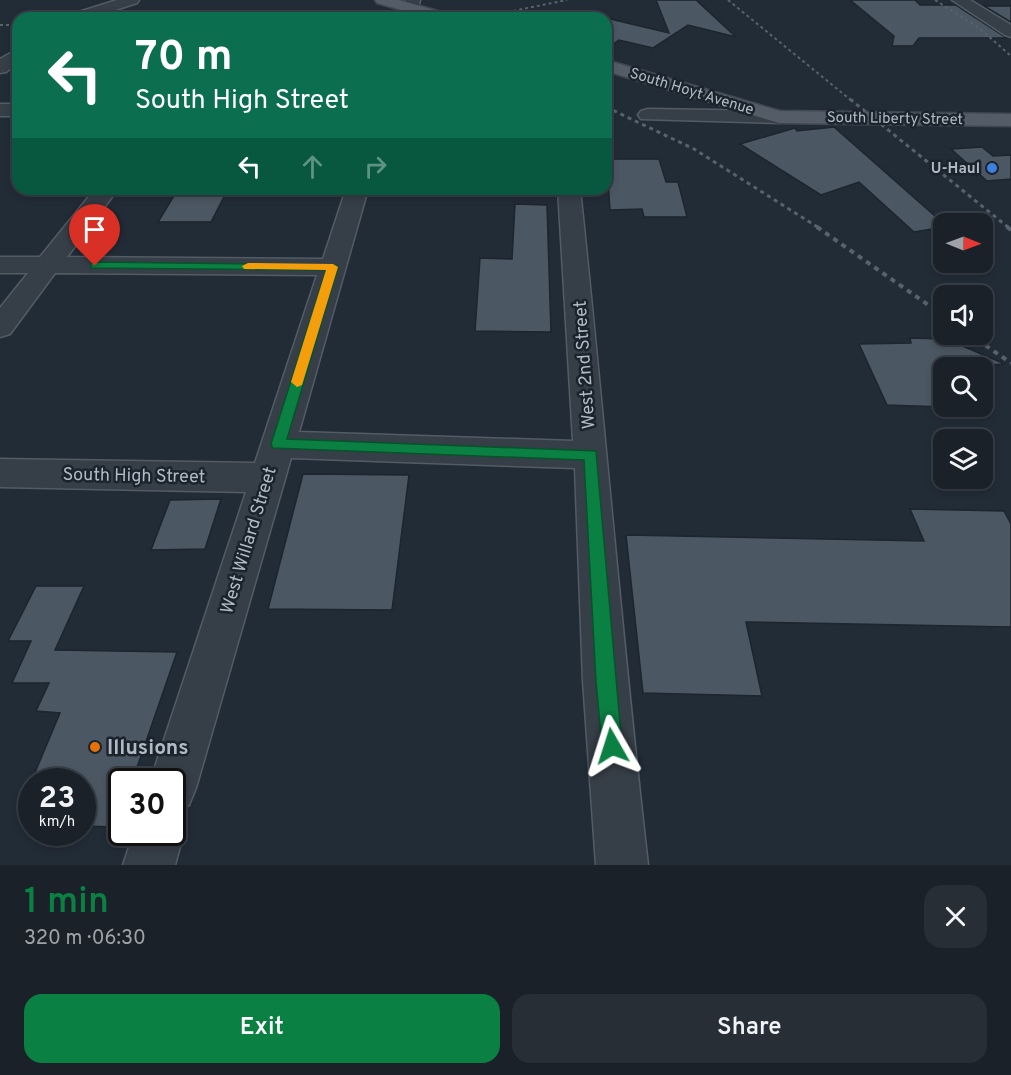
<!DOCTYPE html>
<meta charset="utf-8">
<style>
:root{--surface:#1a2129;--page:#272e35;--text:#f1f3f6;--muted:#9fa3a8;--line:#383e46;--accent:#0b8043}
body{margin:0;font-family:Overpass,sans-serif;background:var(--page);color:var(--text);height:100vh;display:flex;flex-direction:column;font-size:22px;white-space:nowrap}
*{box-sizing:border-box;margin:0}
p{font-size:20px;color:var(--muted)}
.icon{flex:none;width:33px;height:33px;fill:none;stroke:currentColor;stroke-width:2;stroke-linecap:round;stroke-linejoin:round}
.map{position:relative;height:865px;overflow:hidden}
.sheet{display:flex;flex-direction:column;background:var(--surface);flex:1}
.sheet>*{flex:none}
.top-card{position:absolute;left:12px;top:12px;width:600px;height:183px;border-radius:18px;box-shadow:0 3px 9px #0003,0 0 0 2px var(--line);background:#0b6e4f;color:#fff;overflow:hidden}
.needle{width:39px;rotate:91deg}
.tools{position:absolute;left:933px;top:213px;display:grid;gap:12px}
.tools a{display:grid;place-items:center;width:60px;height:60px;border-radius:12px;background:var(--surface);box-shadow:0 3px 9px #0003,0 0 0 2px var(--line);font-size:30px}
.speed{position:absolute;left:18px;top:768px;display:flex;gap:12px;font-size:30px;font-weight:700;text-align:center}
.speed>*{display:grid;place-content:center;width:78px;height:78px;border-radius:50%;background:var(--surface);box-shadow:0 3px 9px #0003,0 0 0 2px var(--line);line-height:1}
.speed small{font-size:15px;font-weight:400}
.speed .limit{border:3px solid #111;border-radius:9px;background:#fff;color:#111}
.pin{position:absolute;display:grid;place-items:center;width:51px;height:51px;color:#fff;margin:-62px -26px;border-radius:50% 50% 50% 0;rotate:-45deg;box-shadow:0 0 6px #0007}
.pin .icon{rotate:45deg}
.me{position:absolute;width:66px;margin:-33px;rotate:354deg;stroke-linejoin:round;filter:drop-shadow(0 0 4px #0008)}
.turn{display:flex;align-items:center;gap:21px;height:126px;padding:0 24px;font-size:27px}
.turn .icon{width:78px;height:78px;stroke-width:2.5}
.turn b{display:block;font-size:42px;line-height:51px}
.lanes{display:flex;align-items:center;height:57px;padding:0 24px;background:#0003;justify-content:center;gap:30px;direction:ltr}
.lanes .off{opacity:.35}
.round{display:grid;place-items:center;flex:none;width:63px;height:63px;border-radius:18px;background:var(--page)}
.headline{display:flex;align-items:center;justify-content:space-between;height:102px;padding:0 24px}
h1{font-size:36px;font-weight:600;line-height:45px;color:var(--accent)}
.cta{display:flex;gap:12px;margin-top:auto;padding:12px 24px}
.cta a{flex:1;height:69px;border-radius:18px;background:var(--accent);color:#fff;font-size:24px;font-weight:600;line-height:69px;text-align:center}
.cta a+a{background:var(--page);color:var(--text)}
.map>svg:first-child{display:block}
.building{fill:#4b5762;stroke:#1d252e;stroke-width:1.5}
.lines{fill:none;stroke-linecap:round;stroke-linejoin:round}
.minor-casing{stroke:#535c65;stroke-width:3}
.major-casing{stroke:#3f4751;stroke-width:3}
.minor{fill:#363e47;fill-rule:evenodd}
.major{fill:#545d67;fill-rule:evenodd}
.rail-far2{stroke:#58626e;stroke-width:2;stroke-dasharray:3 3;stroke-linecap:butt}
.rail-far1{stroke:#58626e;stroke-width:3;stroke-dasharray:4 4;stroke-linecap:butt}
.rail{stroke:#58626e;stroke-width:4;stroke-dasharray:5 5;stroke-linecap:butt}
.route{fill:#0b8043;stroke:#07532c;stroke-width:1.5}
.slow{fill:#f59e0b}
.shop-dot{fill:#3f7fe0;stroke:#1b232c;stroke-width:2}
.food-dot{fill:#e8710a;stroke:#1b232c;stroke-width:2}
.labels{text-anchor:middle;stroke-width:5;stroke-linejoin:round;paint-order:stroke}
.far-street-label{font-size:15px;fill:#b0b9c4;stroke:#1b232c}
.far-poi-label{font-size:15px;font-weight:bold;fill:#b0b9c4;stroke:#1b232c;text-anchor:end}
.street-label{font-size:18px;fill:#b0b9c4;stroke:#1b232c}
.near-poi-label{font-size:21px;font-weight:bold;fill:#b0b9c4;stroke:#1b232c;text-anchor:start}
</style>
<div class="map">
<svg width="1011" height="865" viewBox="0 0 1011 865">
<rect width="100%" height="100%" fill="#222c37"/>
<path class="building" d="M 656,0 L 696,0 L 736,37 L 688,25 L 653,48 L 619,40 L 606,49 L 606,18 L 669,33 Z
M 850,0 L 915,0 L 920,5 L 956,5 L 1007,38 L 919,38 L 913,46 L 892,46 L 894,36 Z
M 984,6 L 1011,6 L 1011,22 Z
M 834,127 L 944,224 L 944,227 L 914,232 L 859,182 L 821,195 L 740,144 L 795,128 L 797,131 Z
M 982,147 L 993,156 L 1011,155 L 1011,179 L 987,181 L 951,149 Z
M 608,159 L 659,159 L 666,182 L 678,182 L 687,217 L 644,217 L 642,209 L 610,210 L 608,181 L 612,181 Z
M 178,189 L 228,189 L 211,222 L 158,222 Z
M 515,204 L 547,205 L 551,332 L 475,331 L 480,258 L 512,259 Z
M 910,338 L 946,339 L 1005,364 L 944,368 L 944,407 L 887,405 L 859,344 L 911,343 Z
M 303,474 L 409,475 L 392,610 L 268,609 Z
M 221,499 L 205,549 L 151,550 L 170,500 Z
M 910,509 L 1004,511 L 1011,524 L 1011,627 L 746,622 L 762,696 L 643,693 L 626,535 L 924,541 Z
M 36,586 L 84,586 L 55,650 L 177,652 L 132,782 L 122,782 L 122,813 L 116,827 L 82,826 L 82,782 L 31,782 L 60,713 L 36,711 L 49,683 L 12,683 L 31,641 L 8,641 Z"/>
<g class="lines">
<g class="minor-casing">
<path id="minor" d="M 117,0 L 139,0 L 137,3 L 91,18 L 67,18 L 69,15 Z
M 406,0 L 420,0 L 416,18 L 400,18 Z
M 952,0 L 970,0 L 1011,25 L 1011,37 L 1005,35 Z
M 18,49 L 18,62 L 6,72 L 0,73 L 0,59 Z
M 0,104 L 18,104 L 18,116 L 0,116 Z
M 648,109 L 779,111 L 786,113 L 789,117 L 786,121 L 779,123 L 641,119 L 638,115 L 641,111 Z
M 95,189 L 118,189 L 67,257 L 323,259 L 346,189 L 368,189 L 299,432 L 573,441 L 558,189 L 580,189 C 604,414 622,640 648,865 L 596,865 L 583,681 L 575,468 L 291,458 L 196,788 L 189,805 L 172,812 L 172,782 L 150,782 L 246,492 L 0,487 L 0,459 L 255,463 L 317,275 L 55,273 L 10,334 L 0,337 L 0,308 L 28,273 L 0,273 L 0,257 L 40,257 Z
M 172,813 L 177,814 L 184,832 L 175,865 L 123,865 L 134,832 L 172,832 Z"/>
</g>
<g class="major-casing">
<path id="major" d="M 375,0 L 399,0 L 452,15 L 454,18 L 429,18 L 377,3 Z
M 606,60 L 780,111 L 1011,114 L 1011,126 L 779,123 L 606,71 Z"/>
</g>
<use href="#minor" class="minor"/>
<use href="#major" class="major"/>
<path class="rail-far2" d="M 728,0 L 852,101
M 935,0 L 979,28 L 1011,56
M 478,18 L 567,0
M 0,25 L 18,25"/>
<path class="rail-far1" d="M 850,99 L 1009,228
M 606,107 L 694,149 L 819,228"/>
<path class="rail" d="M 817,227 L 944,316
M 1007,227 L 1011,230
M 969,334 L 1011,363"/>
</g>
<path class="route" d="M 95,262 L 336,265 L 338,267 L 287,439 L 596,451 L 622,746 L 619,752 L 612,755 L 605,752 L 602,746 L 596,681 L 584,460 L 273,448 L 271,444 L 326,270 L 91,268 L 91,263 Z"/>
<path class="slow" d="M 248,263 L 333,264 L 338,267 L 302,385 L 297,387 L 291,382 L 326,270 L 244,269 L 242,266 Z"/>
<circle class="shop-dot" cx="992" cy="168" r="6"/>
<circle class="food-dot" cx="95" cy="747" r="6"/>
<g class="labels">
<g class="far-street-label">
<text transform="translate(692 91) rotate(17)" y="5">South Hoyt Avenue</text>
<text transform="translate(895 118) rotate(1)" y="5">South Liberty Street</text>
</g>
<g class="far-poi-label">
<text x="980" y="173">U-Haul</text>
</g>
<g class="street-label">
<text transform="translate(584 365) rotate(-94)" y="6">West 2nd Street</text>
<text transform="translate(134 475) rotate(1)" y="6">South High Street</text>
<text transform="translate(248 540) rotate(-73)" y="6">West Willard Street</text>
</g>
<g class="near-poi-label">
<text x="107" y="754">Illusions</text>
</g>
</g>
</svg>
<div class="tools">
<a><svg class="needle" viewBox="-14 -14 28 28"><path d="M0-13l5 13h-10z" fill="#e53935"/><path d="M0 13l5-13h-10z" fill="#9fa3a8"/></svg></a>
<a><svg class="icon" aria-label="sound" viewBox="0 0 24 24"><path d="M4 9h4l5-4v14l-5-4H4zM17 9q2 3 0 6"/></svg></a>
<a><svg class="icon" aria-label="search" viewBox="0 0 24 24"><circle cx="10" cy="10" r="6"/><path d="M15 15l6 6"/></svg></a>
<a><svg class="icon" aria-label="layers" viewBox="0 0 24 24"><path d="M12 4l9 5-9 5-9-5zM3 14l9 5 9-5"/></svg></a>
</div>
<div class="speed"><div>23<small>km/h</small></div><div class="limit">30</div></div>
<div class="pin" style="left:95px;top:266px;background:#d93025"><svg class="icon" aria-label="arrive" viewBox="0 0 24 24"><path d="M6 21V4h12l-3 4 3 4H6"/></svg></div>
<svg class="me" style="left:612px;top:746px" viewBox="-20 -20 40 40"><path d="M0-17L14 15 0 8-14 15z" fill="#0b8043" stroke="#fff" stroke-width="4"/></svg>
<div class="top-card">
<div class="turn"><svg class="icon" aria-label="left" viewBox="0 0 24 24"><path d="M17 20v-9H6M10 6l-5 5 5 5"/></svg><div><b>70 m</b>South High Street</div></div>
<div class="lanes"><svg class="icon" aria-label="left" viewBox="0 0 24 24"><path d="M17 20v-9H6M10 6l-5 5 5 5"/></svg><svg class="icon off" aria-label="ahead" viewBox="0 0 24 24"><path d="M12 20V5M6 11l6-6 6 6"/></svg><svg class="icon off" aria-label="right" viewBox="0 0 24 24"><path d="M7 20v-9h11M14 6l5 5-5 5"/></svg></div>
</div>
</div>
<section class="sheet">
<div class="headline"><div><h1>1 min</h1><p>320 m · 06:30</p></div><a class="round"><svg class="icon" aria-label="close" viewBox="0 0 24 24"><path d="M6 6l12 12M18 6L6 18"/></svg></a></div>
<div class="cta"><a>Exit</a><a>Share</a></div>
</section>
